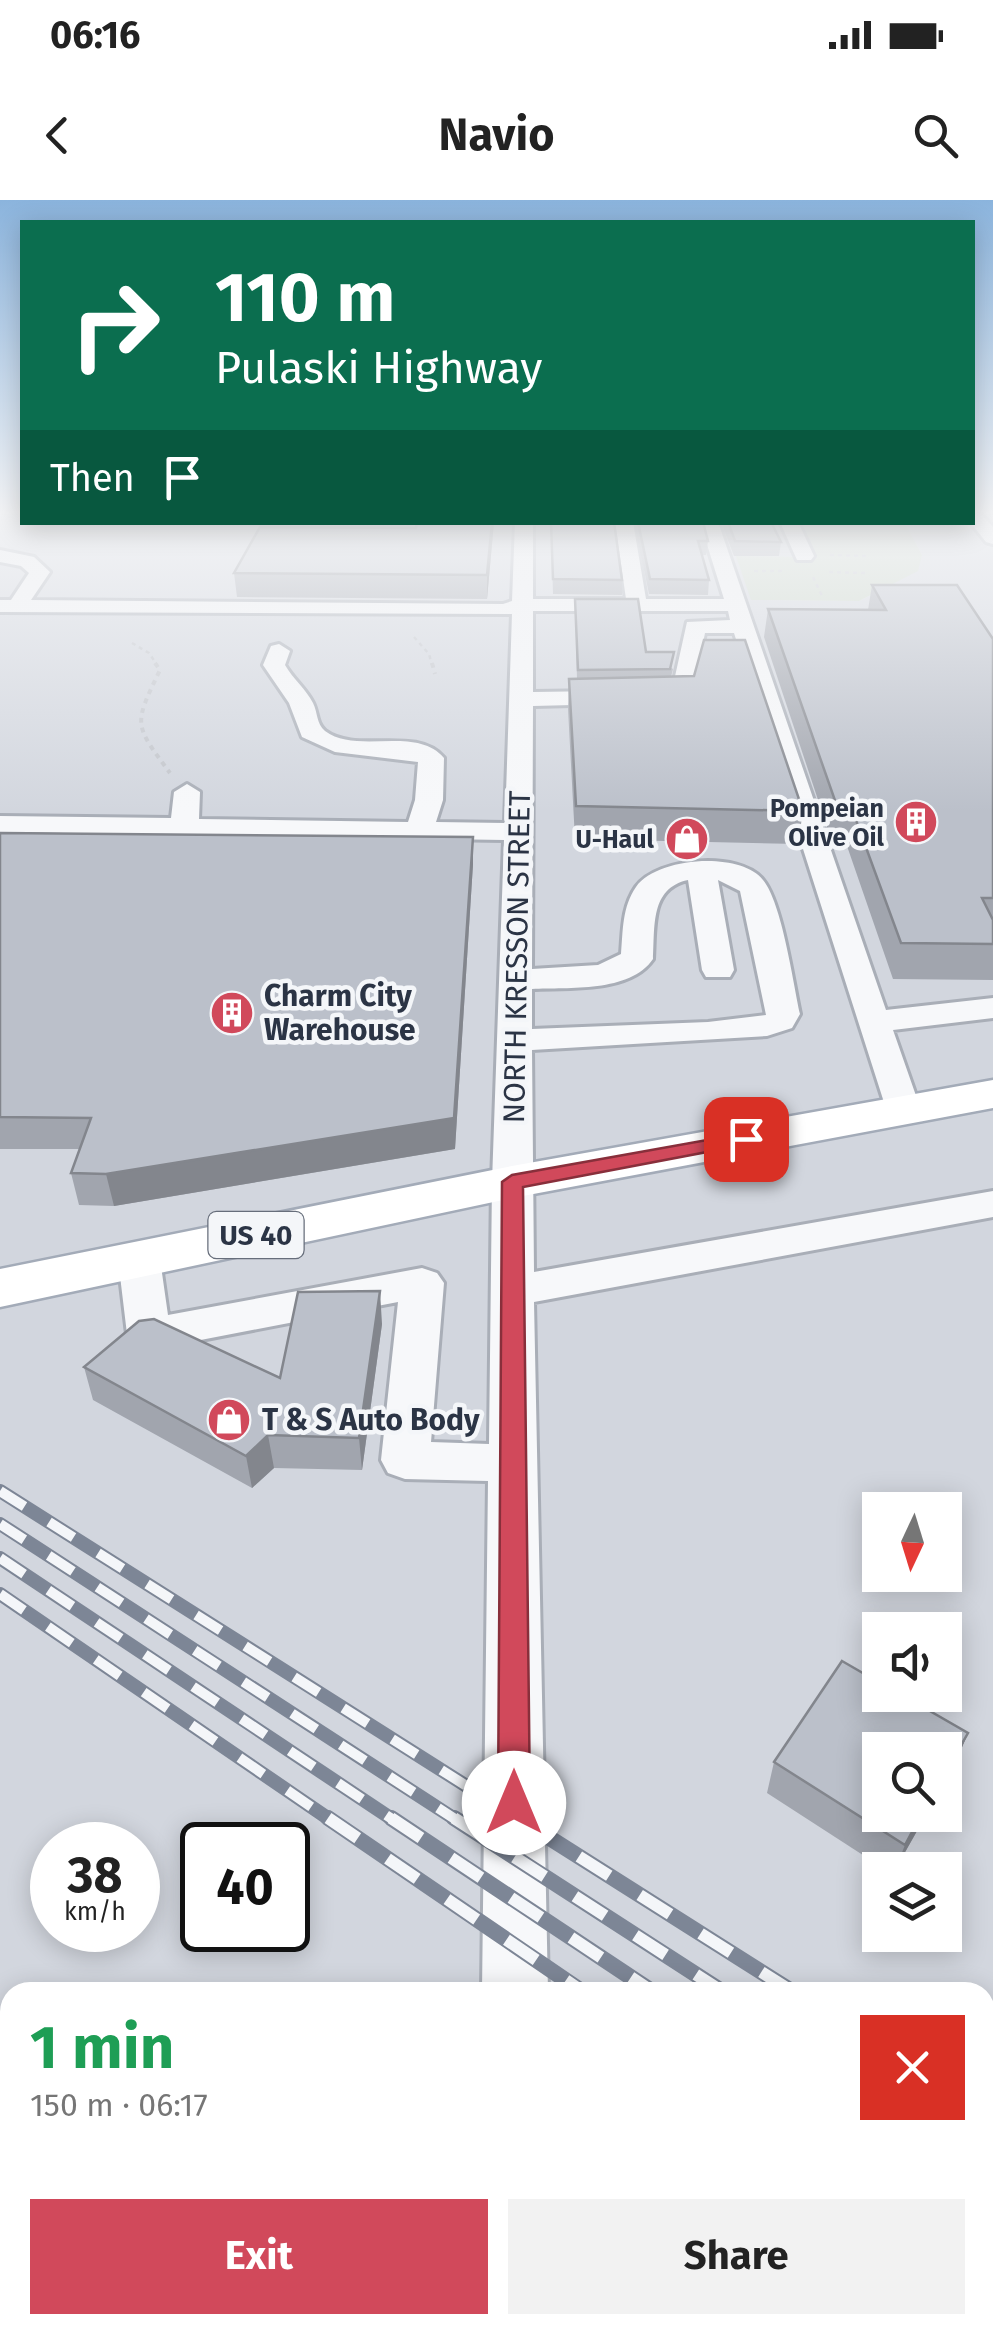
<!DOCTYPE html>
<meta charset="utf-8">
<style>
:root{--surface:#fff;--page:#f2f2f2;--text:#222;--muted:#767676;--accent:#d1495b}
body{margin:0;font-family:"Fira Sans",sans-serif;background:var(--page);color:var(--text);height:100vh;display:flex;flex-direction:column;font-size:38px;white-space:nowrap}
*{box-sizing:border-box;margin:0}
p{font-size:32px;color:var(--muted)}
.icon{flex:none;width:55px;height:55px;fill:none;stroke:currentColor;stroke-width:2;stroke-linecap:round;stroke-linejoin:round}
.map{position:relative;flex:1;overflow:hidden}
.side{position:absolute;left:0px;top:1782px;width:995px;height:352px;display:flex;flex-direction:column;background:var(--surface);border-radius:30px 30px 0 0;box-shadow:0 5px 25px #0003}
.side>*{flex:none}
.hud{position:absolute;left:20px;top:20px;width:955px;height:305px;border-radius:0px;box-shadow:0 5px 25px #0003;background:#0b6e4f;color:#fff;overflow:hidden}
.needle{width:65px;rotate:184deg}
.fabs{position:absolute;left:862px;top:1292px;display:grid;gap:20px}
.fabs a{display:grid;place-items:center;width:100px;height:100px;border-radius:0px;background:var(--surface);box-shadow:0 5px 25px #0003;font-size:50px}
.speed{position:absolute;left:30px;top:1622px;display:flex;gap:20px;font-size:50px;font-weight:700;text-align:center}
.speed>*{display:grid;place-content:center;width:130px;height:130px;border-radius:50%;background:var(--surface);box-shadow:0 5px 25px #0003;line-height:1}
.speed small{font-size:25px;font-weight:400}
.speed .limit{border:5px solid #111;border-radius:15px;background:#fff;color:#111}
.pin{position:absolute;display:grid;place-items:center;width:85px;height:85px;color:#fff;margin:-42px;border-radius:20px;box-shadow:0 5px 15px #0006}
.me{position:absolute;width:110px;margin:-55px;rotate:0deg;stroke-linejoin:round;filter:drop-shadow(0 0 8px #0008)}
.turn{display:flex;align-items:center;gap:35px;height:210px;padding:0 30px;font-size:45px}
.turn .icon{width:130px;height:130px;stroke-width:2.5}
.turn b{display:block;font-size:70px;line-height:85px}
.then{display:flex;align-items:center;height:95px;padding:0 30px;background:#0003;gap:20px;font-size:38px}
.round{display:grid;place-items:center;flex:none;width:105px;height:105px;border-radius:0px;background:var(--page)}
.overview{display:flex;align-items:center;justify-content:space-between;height:170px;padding:0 30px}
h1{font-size:60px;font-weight:700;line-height:75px;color:#1e9e55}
.button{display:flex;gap:20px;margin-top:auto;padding:20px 30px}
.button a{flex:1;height:115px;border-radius:0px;background:var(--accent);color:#fff;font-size:40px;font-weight:700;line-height:115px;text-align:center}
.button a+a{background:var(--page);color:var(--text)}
.status{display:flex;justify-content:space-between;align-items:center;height:70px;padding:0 50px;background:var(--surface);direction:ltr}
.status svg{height:28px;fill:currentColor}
header{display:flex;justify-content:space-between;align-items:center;height:130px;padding:0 30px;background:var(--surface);font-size:45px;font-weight:700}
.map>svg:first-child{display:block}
.built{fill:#d2d6de;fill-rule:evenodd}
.green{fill:#c9d6c5}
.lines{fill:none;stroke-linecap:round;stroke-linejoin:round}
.minor-casing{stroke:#a9aeb7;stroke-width:6}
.major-casing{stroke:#a3abb8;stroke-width:5}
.path-far1{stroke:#c2c5cb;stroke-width:2.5;stroke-dasharray:4 4;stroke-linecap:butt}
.path{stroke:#c2c5cb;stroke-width:4;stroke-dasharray:5 5;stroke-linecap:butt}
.minor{fill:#f7f8fa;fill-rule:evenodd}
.major{fill:#fff;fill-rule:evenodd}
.rail-far1-casing{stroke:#7d8696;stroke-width:14}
.rail-casing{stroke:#7d8696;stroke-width:16}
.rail-far1{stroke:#f4f6f9;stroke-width:10;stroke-dasharray:29;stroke-linecap:butt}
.rail{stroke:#f4f6f9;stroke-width:12;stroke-dasharray:36;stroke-linecap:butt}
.wall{fill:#a1a5ae}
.shaded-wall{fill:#83868d}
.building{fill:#bbc0ca;stroke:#83868d;stroke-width:2.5}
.route{fill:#d1495b;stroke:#882f3b;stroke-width:2.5}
.labels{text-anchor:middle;stroke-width:9;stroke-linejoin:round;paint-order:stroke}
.far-poi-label{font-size:25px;font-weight:bold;fill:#2b3445;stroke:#f4f6f9;text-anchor:end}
.shield{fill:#f4f6f9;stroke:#676e7b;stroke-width:2.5}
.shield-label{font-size:28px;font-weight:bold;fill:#2b3445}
.street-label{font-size:30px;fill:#2b3445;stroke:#f4f6f9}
.poi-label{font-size:30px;font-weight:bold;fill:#2b3445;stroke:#f4f6f9;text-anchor:start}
</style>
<div class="status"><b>06:16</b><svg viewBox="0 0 49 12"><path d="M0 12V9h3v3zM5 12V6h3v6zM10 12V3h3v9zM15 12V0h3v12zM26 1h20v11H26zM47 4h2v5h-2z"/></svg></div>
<header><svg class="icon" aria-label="back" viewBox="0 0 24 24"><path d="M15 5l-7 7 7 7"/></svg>Navio<svg class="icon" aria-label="search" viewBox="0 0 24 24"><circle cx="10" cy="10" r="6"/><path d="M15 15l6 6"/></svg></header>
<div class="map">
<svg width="993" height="2133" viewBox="0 0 993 2133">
<rect width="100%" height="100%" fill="#e4e7ec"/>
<path class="built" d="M 0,314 L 22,314 L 22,322 L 795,323 L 811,357 L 751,400 L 859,401 L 879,391 L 922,355 L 905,323 L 972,322 L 973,314 L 993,314 L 993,2133 L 0,2133 ZM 880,1310 L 945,1310 L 945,1375 L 880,1375 ZM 880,1430 L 945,1430 L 945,1495 L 880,1495 ZM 880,1550 L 945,1550 L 945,1615 L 880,1615 ZM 52,1645 L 138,1645 L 138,1730 L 52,1730 ZM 202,1645 L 288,1645 L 288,1730 L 202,1730 ZM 880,1670 L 945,1670 L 945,1735 L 880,1735 ZM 10,1792 L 985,1792 L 985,2125 L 10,2125 Z"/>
<path class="green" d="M 795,322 L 905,323 L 922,355 L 918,371 L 859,401 L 751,400 L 736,356 L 810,357 Z"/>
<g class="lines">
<g class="minor-casing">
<path id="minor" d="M 972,314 L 981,314 L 993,327 L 993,344 L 986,342 L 970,322 Z
M 515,322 L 533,322 L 533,399 L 626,399 L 615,322 L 633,322 L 646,399 L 724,399 L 700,322 L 718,322 L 886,810 L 993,798 L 993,818 L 893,830 L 921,910 L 915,918 L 902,921 L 889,918 L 734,433 L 705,433 L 691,502 L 533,506 L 532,769 L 598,765 L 621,754 C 623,731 622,707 636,687 C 657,657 740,651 763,680 C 782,703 793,782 800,814 L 792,828 L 767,836 L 532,850 L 534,1072 L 993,991 L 993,1017 L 534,1102 L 548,1792 L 482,1792 L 488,1281 L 405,1279 L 388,1273 L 381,1260 L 398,1102 L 149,1150 L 133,1145 L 127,1134 L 118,1059 L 124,1049 L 139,1045 L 154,1049 L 160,1059 L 168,1115 L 422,1068 L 437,1073 L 444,1083 L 431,1242 L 489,1244 L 492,982 L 504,640 L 0,632 L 0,616 L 171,618 L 174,592 L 187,584 L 200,592 L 199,619 L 408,622 L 415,600 L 418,562 L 335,552 L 302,537 L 289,503 L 263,465 L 271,446 L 279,444 L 290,451 L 285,465 C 293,479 306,489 313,503 C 318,513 316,523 325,531 C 357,555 416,525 444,558 L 443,600 L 436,622 L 505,623 L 512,414 L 0,412 L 0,400 L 11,400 L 29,373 L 21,366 L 0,362 L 0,350 L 34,357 L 50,372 L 31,400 L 503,404 L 512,401 ZM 533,411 L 728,411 L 730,420 L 687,422 L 672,490 L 533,492 ZM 688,680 L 702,770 L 706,777 L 730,777 L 734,770 L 718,680 L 740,691 L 766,815 L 708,822 L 532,829 L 532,789 C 568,787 630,793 653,759 C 655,727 650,688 688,680 Z
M 780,322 L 798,322 L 814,356 L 811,360 L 797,360 Z
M 0,1899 L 10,1900 L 10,1972 L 0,1969 Z
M 477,2125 L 555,2125 L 555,2133 L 477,2133 Z"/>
</g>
<g class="major-casing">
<path id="major" d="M 993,880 L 993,908 L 512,998 L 0,1107 L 0,1069 L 512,966 Z"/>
</g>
<path class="path-far1" d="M 830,355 L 866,356
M 754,371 L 782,371
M 829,372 L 865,373
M 813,377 L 823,398
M 414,437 L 429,454 L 432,465
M 132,443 L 149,453 L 157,465"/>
<path class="path" d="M 155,463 L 160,470 C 133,526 134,524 170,573
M 432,463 L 435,474"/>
<use href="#minor" class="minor"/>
<use href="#major" class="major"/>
<g class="rail-far1-casing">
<path id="rail-far1" d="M 0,1291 L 522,1621
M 0,1324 L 458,1621
M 0,1358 L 395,1621
M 0,1394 L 332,1621"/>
</g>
<g class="rail-casing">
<path id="rail" d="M 328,1618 L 583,1792
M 391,1618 L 653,1792
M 454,1618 L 723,1792
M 518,1618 L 793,1792
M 985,1915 L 993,1920
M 985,1963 L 993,1968
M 985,2013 L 993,2019
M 985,2066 L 993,2071"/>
</g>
<use href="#rail-far1" class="rail-far1"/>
<use href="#rail" class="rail"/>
</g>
<path class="wall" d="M 417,322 L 494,322 L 487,399 L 237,397 L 234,373 L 416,328 Z
M 551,322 L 614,322 L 622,380 L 622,395 L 553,394 Z
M 634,322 L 703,322 L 708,341 L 706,355 L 702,355 L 709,380 L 708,395 L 649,394 Z
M 721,322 L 774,322 L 774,328 L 781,342 L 779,356 L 734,356 Z
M 872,385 L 993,439 L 993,780 L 893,779 L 847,646 L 833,645 L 764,437 L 768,409 L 868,410 Z
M 575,399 L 646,452 L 673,469 L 671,477 L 803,611 L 798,644 L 575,639 L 568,509 L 569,479 L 577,479 Z
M 0,633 L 473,637 L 473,664 L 455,949 L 114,1006 L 79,1005 L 71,973 L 80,949 L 0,949 Z
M 382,1124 L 362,1270 L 274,1268 L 252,1288 L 93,1200 L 84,1167 L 280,1178 Z
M 968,1533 L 955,1564 L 880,1615 L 926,1615 L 895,1670 L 886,1670 L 767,1593 L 774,1562 Z"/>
<path class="shaded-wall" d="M 492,322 L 494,322 L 487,399 L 487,375 Z
M 473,637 L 473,664 L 455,949 L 114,1006 L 106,974 Z
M 380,1091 L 382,1124 L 362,1270 L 359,1238 Z
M 268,1235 L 274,1268 L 252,1288 L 246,1256 Z
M 968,1533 L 955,1564 L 945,1581 L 945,1573 Z
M 921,1615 L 926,1615 L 895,1670 L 905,1645 Z"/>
<path class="building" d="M 417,322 L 492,322 L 487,375 L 234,373 L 260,327 L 416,328 Z
M 551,322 L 614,322 L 622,380 L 553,379 Z
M 638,322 L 703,322 L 708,341 L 698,341 L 709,380 L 650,379 Z
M 728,322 L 771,322 L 781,342 L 735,341 Z
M 872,385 L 957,385 L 993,439 L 993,698 L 982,698 L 993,720 L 993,744 L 901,743 L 853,612 L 839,612 L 768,409 L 886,410 Z
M 575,399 L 638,399 L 646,452 L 674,452 L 670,469 L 578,470 Z
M 704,440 L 745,440 L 803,611 L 576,606 L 569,479 L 694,476 Z
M 0,633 L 473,637 L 454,918 L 106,974 L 71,973 L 91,918 L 0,917 Z
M 380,1091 L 359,1238 L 268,1235 L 246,1256 L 84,1167 L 139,1121 L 154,1119 L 280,1178 L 298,1092 Z
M 842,1461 L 880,1483 L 880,1495 L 902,1495 L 968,1533 L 945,1573 L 945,1550 L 880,1550 L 880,1615 L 921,1615 L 905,1645 L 774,1562 Z"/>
<linearGradient id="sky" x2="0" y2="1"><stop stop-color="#8bb4dd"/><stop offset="0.51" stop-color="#f3f4f6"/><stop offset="1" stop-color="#f3f4f6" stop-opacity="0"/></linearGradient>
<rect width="993" height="612" fill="url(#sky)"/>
<path class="route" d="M 746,933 L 757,939 L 754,943 L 523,987 L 530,1603 L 525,1614 L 514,1618 L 502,1614 L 498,1603 L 502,982 L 512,975 Z"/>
<defs>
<g id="building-disc" transform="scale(2.25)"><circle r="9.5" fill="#d1495b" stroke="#f4f6f9"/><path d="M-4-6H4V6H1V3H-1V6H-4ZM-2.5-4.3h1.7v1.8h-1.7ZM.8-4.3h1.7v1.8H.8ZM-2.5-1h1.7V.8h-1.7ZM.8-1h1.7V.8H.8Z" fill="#fff"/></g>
<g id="shop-disc" transform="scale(2.25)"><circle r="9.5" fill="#d1495b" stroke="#f4f6f9"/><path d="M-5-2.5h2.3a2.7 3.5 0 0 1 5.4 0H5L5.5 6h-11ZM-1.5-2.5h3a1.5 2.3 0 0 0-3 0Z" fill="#fff"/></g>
</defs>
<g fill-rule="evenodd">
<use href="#building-disc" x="916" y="622"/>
<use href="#shop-disc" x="687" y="639"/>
<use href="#building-disc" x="232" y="813"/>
<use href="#shop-disc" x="229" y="1220"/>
</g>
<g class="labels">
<g class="far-poi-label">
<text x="884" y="617">Pompeian<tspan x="884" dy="29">Olive Oil</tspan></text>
<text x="654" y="648">U-Haul</text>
</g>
<rect class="shield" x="208.5" y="1012" width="95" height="46" rx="8"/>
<g class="shield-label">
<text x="256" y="1045">US 40</text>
</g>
<g class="street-label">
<text transform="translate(517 757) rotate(-89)" y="10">NORTH KRESSON STREET</text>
</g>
<g class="poi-label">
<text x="264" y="806">Charm City<tspan x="264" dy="34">Warehouse</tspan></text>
<text x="262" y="1230">T &amp; S Auto Body</text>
</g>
</g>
</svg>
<div class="fabs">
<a><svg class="needle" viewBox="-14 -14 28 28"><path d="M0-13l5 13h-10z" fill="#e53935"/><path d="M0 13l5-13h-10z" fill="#767676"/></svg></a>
<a><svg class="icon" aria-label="sound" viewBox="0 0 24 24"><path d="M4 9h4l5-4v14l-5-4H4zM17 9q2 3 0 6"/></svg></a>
<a><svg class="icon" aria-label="search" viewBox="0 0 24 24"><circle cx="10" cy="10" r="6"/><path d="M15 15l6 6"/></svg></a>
<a><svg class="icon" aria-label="layers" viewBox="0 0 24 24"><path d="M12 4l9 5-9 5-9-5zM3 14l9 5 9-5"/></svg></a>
</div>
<div class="speed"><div>38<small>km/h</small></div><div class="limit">40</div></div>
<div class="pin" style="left:746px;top:939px;background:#d93025"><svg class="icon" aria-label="arrive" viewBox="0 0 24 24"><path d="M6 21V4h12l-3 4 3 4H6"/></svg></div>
<svg class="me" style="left:514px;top:1603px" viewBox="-20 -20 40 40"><circle r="19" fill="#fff"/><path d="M0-13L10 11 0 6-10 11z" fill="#d1495b"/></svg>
<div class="hud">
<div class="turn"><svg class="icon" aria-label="right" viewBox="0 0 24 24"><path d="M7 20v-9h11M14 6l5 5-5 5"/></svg><div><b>110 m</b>Pulaski Highway</div></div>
<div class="then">Then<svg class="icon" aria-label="arrive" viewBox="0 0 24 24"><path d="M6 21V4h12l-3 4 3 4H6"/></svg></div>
</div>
<section class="side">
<div class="overview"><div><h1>1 min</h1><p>150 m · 06:17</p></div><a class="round" style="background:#d93025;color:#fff"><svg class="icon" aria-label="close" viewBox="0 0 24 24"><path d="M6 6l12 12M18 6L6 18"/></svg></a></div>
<div class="button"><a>Exit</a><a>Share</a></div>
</section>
</div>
